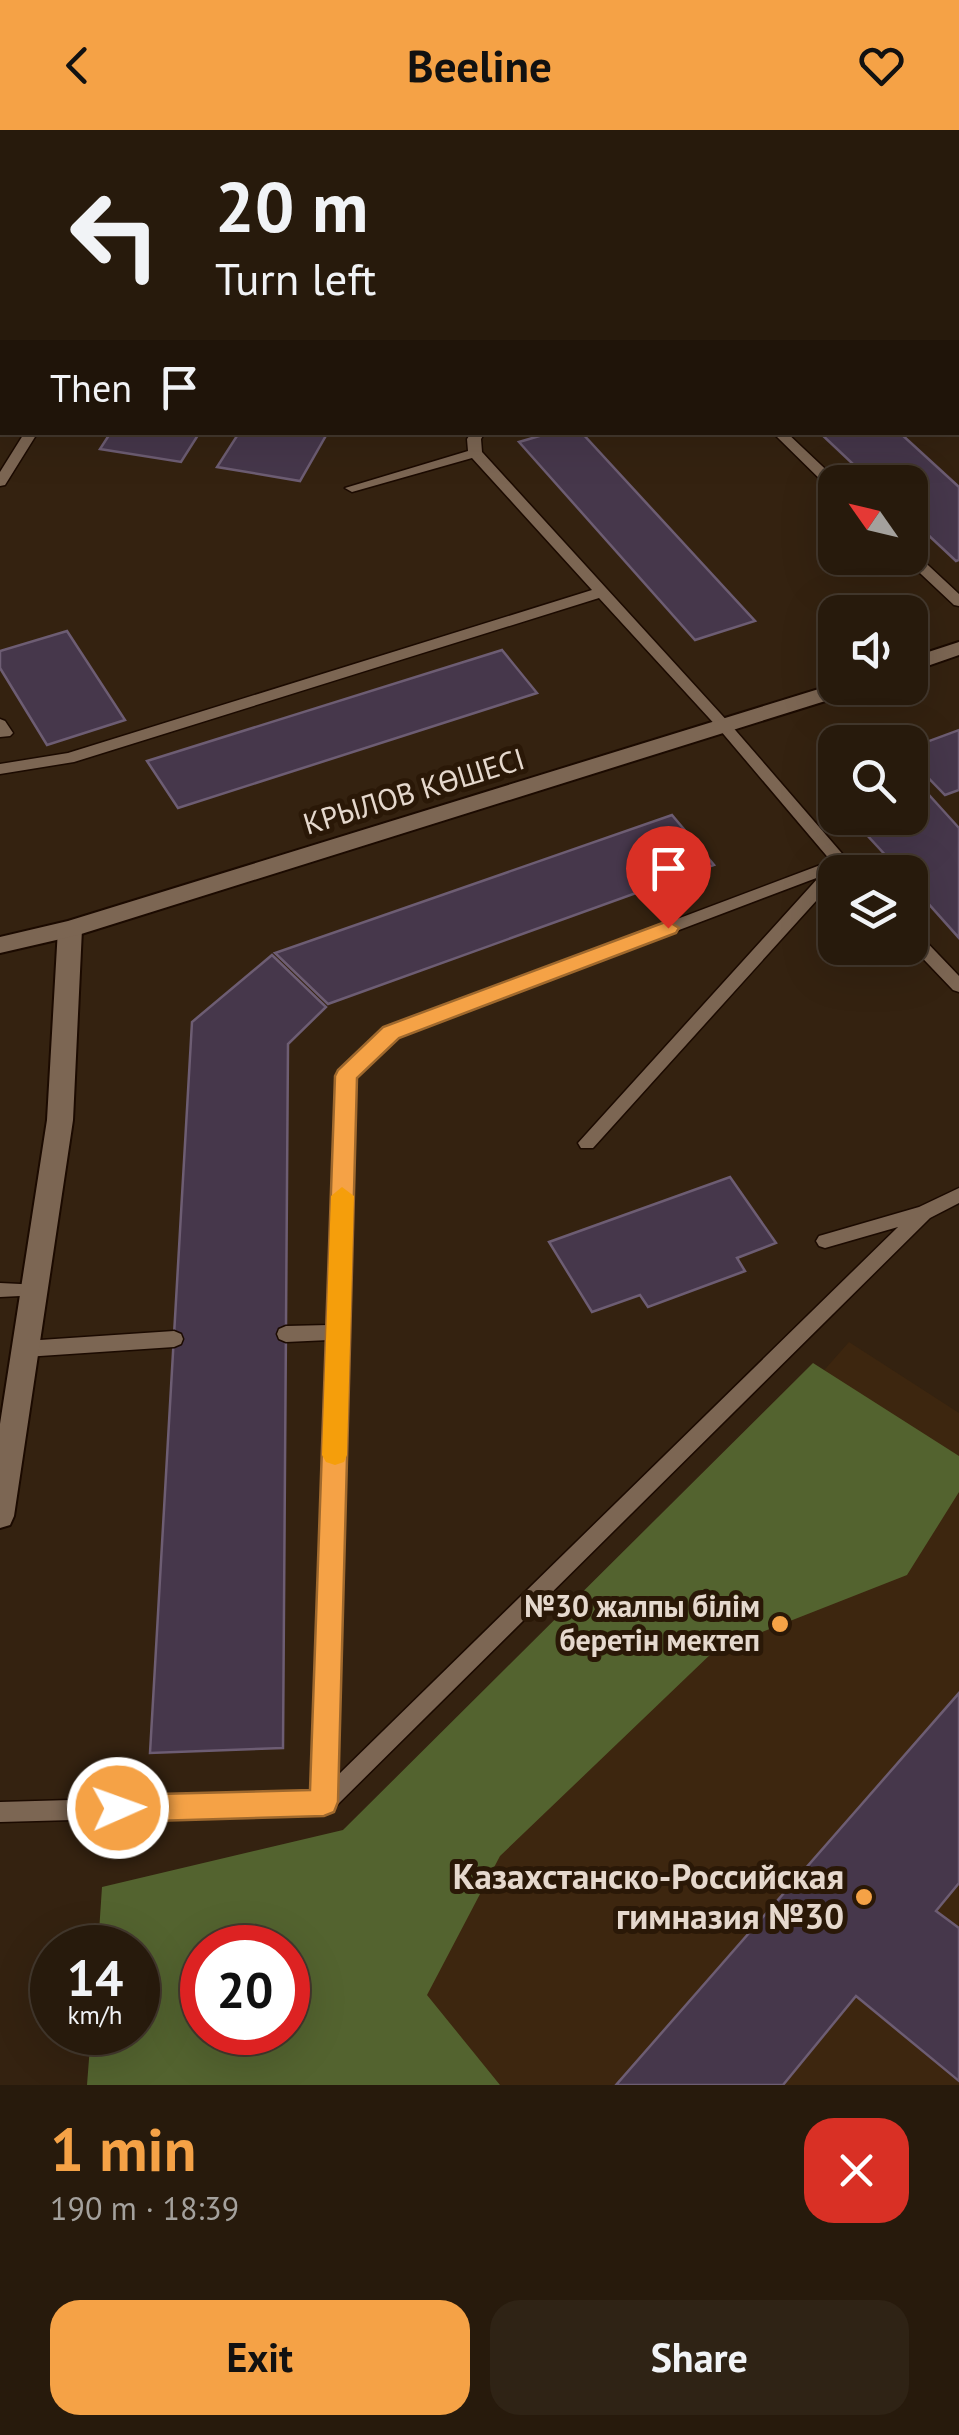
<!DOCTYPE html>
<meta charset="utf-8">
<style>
:root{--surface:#271a0c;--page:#2f2315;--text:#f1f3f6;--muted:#a4a19d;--line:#43382d;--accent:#f5a246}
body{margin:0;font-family:"PT Sans",sans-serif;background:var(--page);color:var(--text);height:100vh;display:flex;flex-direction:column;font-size:38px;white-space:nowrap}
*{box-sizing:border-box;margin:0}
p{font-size:32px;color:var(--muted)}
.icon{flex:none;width:55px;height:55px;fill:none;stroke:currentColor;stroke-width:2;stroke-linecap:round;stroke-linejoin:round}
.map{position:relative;height:1955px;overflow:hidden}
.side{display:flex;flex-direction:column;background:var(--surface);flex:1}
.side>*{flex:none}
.banner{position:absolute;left:0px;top:0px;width:960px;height:305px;box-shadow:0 10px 40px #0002,0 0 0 2px var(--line);background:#271a0c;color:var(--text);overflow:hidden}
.needle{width:65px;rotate:304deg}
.buttons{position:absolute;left:818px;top:335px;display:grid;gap:20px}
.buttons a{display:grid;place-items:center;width:110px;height:110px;border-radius:20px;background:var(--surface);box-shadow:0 10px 40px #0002,0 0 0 2px var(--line);font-size:50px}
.speed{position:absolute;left:30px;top:1795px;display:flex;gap:20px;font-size:50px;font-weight:700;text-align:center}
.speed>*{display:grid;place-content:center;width:130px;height:130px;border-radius:50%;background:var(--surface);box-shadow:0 10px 40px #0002,0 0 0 2px var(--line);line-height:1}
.speed small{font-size:25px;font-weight:400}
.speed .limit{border:15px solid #d22;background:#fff;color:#111}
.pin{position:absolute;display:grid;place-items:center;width:85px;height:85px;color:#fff;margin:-102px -42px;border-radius:50% 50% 50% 0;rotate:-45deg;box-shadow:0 0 10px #0007}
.pin .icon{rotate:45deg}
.me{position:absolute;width:110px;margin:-55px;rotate:88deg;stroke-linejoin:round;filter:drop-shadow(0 0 8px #0008)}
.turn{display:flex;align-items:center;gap:35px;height:210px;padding:0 50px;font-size:45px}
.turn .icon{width:130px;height:130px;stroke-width:2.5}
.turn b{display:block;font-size:70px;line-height:85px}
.then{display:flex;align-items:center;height:95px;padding:0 50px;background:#0003;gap:20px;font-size:38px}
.round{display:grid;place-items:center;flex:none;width:105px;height:105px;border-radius:30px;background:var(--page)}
.summary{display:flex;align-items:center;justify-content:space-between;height:170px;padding:0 50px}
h1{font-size:60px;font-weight:700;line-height:75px;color:var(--accent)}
.button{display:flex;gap:20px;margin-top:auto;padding:20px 50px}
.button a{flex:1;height:115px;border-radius:30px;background:var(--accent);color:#111;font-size:40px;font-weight:700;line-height:115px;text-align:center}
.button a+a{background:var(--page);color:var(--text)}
header{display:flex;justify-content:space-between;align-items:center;height:130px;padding:0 50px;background:var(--accent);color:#111;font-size:45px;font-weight:700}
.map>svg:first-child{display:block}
.built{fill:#3d260f}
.forest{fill:#53632f;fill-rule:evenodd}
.building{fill:#46374b;stroke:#6d5d73;stroke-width:2.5}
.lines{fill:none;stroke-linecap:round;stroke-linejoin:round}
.service-casing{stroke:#1b0a00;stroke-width:3}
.minor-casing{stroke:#1b0a00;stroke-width:4}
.secondary-casing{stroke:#1b0a00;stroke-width:4}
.service{fill:#7c6653;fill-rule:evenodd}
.minor{fill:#7c6653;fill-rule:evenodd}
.secondary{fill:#7c6653;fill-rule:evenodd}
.route{fill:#f5a246;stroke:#9f692e;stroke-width:2.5}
.slow{fill:#f59e0b}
.poi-dot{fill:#f5a246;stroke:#2a1807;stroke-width:4}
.labels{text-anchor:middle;stroke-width:10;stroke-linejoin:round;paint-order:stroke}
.street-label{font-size:30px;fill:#e5d8cd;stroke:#2a1807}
.poi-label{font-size:30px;font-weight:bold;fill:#e5d8cd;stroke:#2a1807;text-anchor:end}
.near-poi-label{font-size:35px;font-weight:bold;fill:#e5d8cd;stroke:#2a1807;text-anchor:end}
</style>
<header><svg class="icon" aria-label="back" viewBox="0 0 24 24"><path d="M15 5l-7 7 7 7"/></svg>Beeline<svg class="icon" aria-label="heart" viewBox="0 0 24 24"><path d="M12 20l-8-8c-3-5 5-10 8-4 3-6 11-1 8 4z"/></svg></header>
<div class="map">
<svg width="959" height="1955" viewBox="0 0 959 1955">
<rect width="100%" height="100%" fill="#342210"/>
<path class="built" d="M 256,0 L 933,0 L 254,2 Z
M 849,1212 L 959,1283 L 959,1955 L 199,1955 L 202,1902 L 288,1902 L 288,1818 L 414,1705 Z"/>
<path class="forest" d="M 813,1233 L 959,1326 L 959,1362 L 907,1445 L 714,1521 L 500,1726 L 427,1865 L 500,1955 L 87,1955 L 91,1903 L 138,1902 L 138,1818 L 98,1817 L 102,1757 L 343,1700 ZM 202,1818 L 288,1818 L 288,1902 L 202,1902 Z"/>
<path class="building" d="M 334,0 L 486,0 L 505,2 L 332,2 Z
M 111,302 L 200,302 L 181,332 L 100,319 Z
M 214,302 L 328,302 L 300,351 L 217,337 L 237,306 Z
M 553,302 L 581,302 L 755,491 L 695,510 L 519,312 Z
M 819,302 L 899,302 L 959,357 L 959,430 L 956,431 L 910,388 L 910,352 L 872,352 Z
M 67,501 L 125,590 L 47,615 L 0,538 L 0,521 Z
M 502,520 L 537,563 L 178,678 L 147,631 Z
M 959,600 L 959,660 L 945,665 L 910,629 L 910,618 Z
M 930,666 L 959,698 L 959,808 L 910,753 L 910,742 L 901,742 L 855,692 L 867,688 L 910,688 L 910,673 Z
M 672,685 L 714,735 L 328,874 L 275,823 Z
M 272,825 L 326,877 L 288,914 L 283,1618 L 150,1623 L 192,892 Z
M 730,1047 L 776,1113 L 737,1128 L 745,1141 L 648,1177 L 640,1165 L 592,1182 L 549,1112 Z
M 959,1563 L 959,1753 L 936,1781 L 959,1798 L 959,1951 L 856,1866 L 783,1955 L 616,1955 Z"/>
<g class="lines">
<g class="service-casing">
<path id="service" d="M 958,71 L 959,72 L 959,80 L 958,79 Z
M 0,82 L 2,83 L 2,90 L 0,90 Z
M 0,138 L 2,138 L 2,146 L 0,146 Z
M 958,159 L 959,159 L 959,167 L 958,167 Z
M 958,190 L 959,190 L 959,200 L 958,199 Z
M 25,302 L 38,302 L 5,355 L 0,356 L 0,342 Z
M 472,302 L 485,302 L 481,309 L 482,322 L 730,594 L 858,742 L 835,742 L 835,750 L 593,1018 L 581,1018 L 578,1013 L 819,747 L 397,907 L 355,948 L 336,1647 L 898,1097 L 825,1118 L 819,1116 L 816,1111 L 819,1106 L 919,1077 L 959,1058 L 959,1073 L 930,1088 L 332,1680 L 324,1683 L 0,1692 L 0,1672 L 313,1663 L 329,1210 L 286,1212 L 279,1209 L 277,1204 L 279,1199 L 286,1196 L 329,1195 L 337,946 L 340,942 L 385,899 L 831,731 L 720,600 L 599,468 L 74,632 L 0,644 L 0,634 L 68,623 L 592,460 L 472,328 L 352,362 L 345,358 L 468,321 L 467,309 Z
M 772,302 L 786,302 L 839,352 L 835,352 L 835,360 L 830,359 Z
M 910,422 L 915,423 L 959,464 L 959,476 L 954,475 L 905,429 L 910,428 Z
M 0,589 L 5,591 L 13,603 L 10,606 L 0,607 Z
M 910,799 L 916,801 L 959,846 L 959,862 L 953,860 L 910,815 Z
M 0,1153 L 41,1155 L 43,1160 L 41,1165 L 0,1167 Z
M 174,1201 L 181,1204 L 183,1209 L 181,1214 L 174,1217 L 25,1227 L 18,1224 L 15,1219 L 18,1214 L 25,1211 Z"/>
</g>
<g class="minor-casing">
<path id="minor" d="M 70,791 L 82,799 L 73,990 L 14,1386 L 10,1395 L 0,1398 L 0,1294 L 47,990 L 58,799 Z"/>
</g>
<g class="secondary-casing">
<path id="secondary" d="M 959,512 L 959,525 L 910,542 L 910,528 Z
M 835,554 L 835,558 L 855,558 L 851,563 L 78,805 L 0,823 L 0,807 L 68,791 Z"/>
</g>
<use href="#service" class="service"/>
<use href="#minor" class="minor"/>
<use href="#secondary" class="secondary"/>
</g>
<path class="route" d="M 668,791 L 679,798 L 676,803 L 399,908 L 357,948 L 338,1672 L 334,1682 L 324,1686 L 118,1692 L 108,1688 L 103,1678 L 108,1669 L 118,1665 L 310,1660 L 335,946 L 338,940 L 383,897 Z"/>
<path class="slow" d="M 342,1057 L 354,1066 L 347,1325 L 344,1332 L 335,1335 L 326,1332 L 322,1325 L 331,1066 Z"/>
<g class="poi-dot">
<circle cx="780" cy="1494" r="10"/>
<circle cx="864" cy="1767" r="10"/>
</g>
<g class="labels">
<g class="street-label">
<text transform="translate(414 662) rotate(-17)" y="10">КРЫЛОВ КӨШЕСІ</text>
</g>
<g class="poi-label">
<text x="760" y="1487">№30 жалпы білім<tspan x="760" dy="34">беретін мектеп</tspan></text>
</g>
<g class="near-poi-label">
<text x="844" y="1759">Казахстанско-Российская<tspan x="844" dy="40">гимназия №30</tspan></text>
</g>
</g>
</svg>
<div class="buttons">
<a><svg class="needle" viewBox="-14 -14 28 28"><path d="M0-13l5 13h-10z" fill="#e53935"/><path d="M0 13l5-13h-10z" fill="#a4a19d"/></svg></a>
<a><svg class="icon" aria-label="sound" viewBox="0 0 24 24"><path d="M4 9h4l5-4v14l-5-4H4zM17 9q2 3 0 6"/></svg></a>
<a><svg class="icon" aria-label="search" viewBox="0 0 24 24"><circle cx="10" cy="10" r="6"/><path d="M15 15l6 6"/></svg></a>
<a><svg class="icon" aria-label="layers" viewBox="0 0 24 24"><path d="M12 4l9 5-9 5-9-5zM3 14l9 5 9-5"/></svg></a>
</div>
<div class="speed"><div>14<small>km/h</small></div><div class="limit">20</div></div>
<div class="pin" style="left:668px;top:798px;background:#d93025"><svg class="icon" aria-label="arrive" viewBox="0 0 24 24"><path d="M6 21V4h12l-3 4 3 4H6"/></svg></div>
<svg class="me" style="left:118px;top:1678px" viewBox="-20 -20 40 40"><circle r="17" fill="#f5a246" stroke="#fff" stroke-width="3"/><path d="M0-11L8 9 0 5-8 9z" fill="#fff"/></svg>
<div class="banner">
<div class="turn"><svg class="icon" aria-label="left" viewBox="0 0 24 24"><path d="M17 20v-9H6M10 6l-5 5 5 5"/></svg><div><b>20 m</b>Turn left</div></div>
<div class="then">Then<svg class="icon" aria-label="arrive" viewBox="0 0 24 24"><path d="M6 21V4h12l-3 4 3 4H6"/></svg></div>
</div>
</div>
<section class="side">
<div class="summary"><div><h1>1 min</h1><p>190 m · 18:39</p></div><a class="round" style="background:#d93025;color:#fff"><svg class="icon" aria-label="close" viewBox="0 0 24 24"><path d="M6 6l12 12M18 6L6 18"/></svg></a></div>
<div class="button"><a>Exit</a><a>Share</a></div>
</section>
